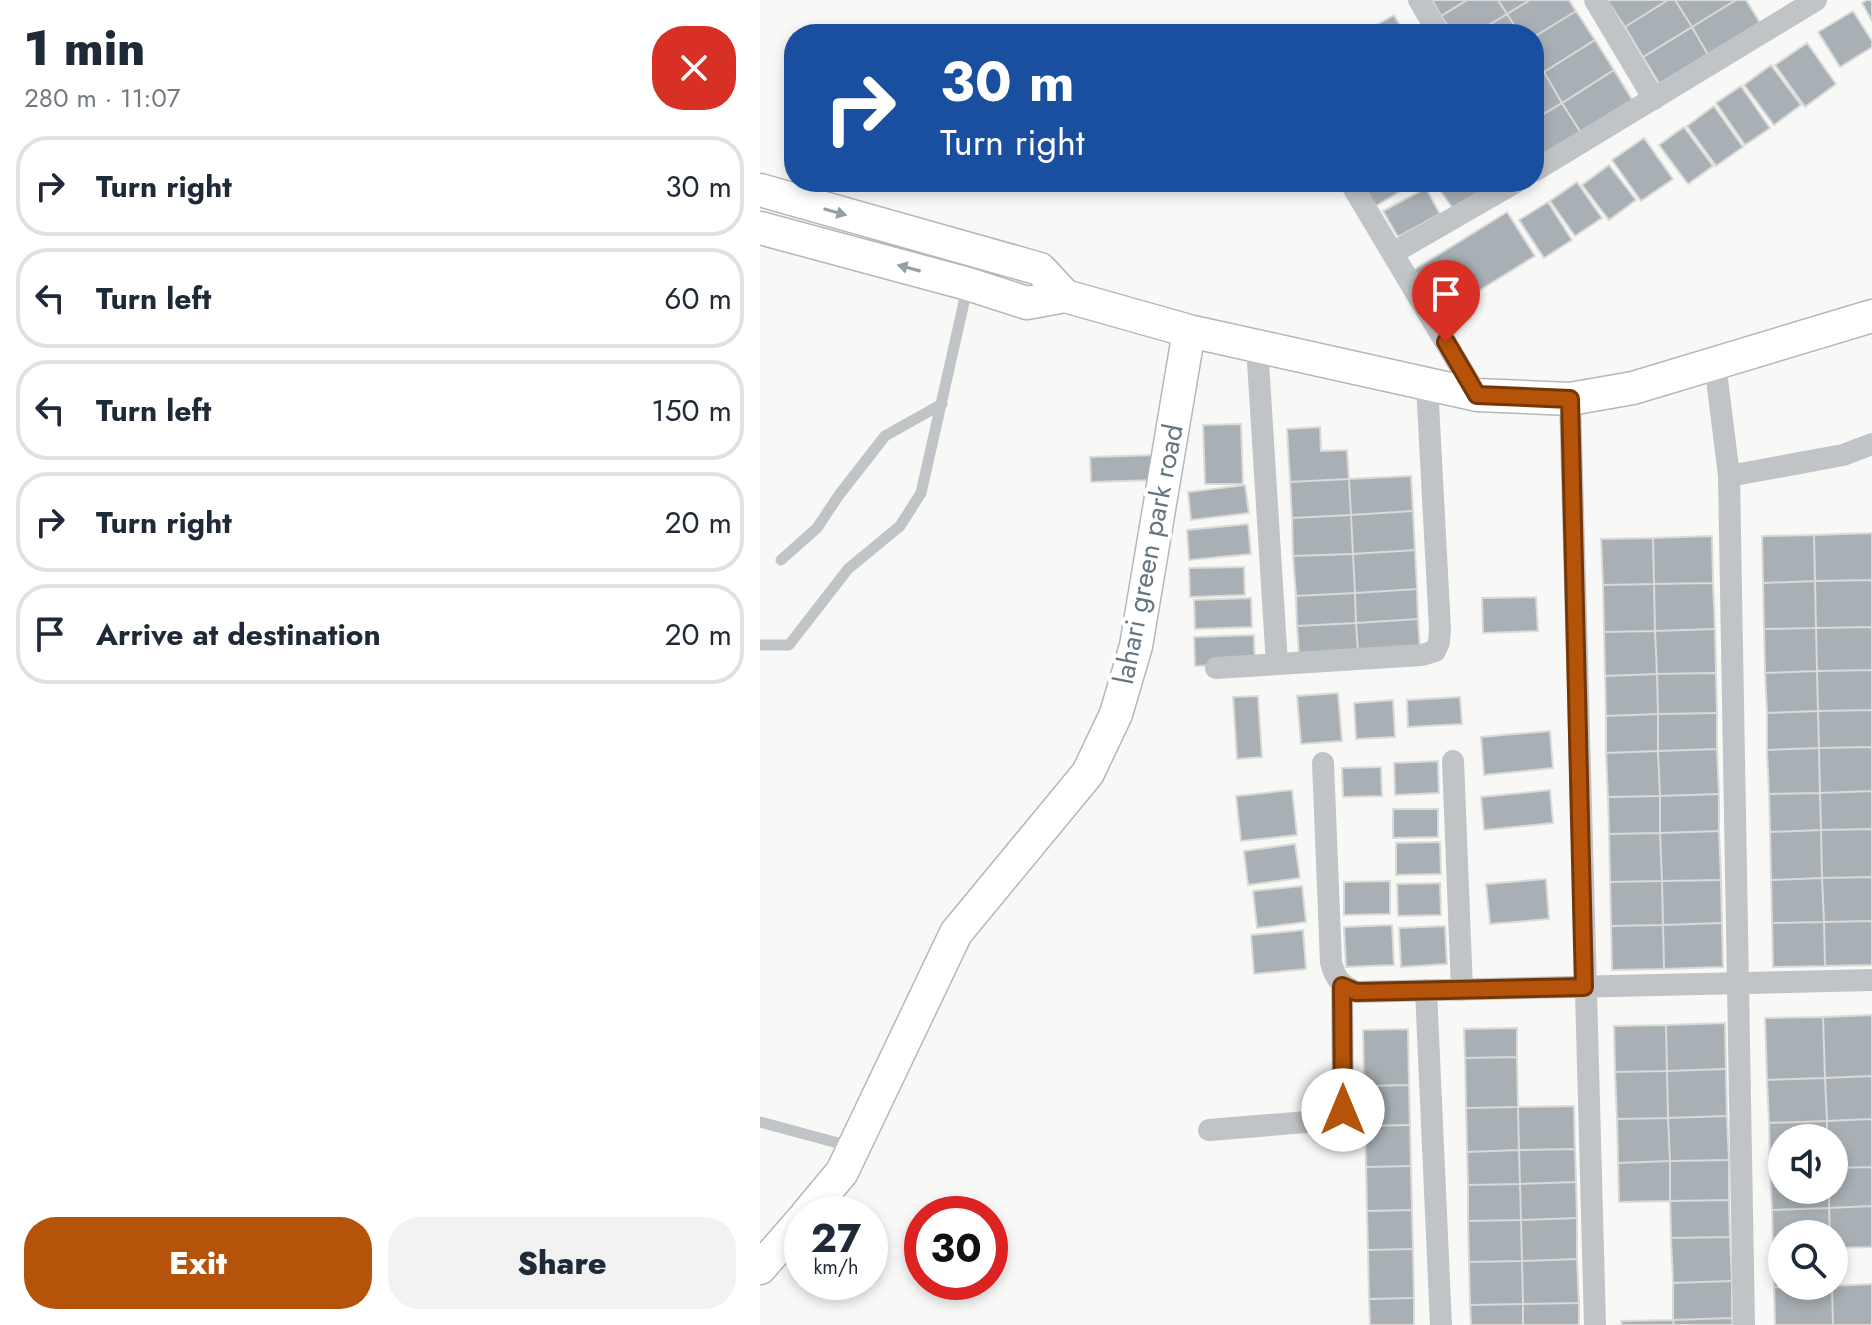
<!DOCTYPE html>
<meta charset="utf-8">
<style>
:root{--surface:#fff;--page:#f2f2f3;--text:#1f2937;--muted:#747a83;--line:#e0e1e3;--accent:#b45309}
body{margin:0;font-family:Jost,sans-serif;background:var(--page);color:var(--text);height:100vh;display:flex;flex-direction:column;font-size:30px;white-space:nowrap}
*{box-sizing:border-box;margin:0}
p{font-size:26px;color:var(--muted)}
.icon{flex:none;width:44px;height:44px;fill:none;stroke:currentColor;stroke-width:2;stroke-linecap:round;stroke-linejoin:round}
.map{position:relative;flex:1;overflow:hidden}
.drawer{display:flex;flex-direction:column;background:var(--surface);width:760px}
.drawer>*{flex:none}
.banner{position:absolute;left:24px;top:24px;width:760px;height:168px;border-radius:32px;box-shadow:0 4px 12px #0003;background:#1a4fa0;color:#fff;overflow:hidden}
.controls{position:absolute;left:1008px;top:1124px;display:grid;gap:16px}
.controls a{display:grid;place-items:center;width:80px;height:80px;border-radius:50%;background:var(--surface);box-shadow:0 4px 12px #0003;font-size:40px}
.speed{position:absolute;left:24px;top:1196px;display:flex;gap:16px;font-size:40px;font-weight:700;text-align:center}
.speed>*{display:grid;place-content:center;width:104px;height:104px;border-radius:50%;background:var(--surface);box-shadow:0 4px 12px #0003;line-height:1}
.speed small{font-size:20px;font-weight:400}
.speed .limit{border:12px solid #d22;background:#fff;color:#111}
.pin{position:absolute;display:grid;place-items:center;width:68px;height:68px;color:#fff;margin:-82px -34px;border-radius:50% 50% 50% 0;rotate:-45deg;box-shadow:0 0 8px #0007}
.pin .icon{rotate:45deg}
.me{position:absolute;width:88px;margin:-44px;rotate:0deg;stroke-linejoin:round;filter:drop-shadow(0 0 6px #0008)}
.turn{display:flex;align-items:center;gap:28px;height:168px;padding:0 24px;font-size:36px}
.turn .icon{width:104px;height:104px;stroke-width:2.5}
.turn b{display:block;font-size:56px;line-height:68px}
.round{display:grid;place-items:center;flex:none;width:84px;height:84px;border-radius:32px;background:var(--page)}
.headline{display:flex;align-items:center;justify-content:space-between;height:136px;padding:0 24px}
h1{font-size:48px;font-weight:800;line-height:60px}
.primary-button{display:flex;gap:16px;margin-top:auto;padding:16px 24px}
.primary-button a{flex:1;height:92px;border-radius:32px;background:var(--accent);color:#fff;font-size:32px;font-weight:800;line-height:92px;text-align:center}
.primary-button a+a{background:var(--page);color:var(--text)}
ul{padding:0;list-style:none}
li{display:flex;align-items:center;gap:24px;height:100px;margin:0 16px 12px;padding:0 8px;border:4px solid var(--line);border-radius:32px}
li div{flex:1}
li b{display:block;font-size:30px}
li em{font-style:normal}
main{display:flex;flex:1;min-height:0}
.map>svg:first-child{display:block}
.building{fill:#a8b0b5;stroke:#dadad8;stroke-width:2}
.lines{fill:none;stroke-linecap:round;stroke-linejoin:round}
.secondary-casing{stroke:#b2b8bc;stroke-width:35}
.lane{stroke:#c0c4c7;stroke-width:11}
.street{stroke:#c0c4c7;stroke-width:22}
.secondary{stroke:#fff;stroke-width:32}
.oneway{fill:#949fa5}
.route-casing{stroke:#753606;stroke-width:20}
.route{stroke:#b45309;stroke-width:14}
.labels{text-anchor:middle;stroke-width:8;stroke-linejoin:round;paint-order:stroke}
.street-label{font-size:28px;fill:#66767f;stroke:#fff}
</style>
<main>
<section class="drawer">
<div class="headline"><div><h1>1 min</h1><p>280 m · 11:07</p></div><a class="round" style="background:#d93025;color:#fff"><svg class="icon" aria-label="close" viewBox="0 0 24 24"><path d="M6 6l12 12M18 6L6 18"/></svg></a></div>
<ul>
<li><svg class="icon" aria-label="right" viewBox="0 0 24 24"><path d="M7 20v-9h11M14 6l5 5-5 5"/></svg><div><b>Turn right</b></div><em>30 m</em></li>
<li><svg class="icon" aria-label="left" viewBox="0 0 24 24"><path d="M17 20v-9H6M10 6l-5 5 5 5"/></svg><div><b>Turn left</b></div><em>60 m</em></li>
<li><svg class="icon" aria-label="left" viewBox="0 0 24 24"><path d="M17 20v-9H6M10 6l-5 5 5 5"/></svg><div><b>Turn left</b></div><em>150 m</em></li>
<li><svg class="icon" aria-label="right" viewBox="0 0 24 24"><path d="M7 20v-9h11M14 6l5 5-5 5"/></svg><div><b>Turn right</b></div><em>20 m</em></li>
<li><svg class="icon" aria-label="arrive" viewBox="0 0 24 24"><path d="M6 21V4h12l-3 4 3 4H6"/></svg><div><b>Arrive at destination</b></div><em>20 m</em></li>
</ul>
<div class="primary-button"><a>Exit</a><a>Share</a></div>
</section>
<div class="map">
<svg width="1112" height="1325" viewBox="0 0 1112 1325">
<rect width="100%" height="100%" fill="#f8f8f6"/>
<path class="building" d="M 672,0 L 707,0 L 681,16 Z
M 707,0 L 738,0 L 747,14 L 714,34 L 693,34 L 681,16 Z
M 738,0 L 770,0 L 747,14 Z
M 770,0 L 809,0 L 816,11 L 774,37 L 774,34 L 760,34 L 747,14 Z
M 847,0 L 908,0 L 865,27 Z
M 908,0 L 915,0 L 932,27 L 883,57 L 865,27 Z
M 915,0 L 976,0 L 932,27 Z
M 976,0 L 986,0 L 1002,26 L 950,58 L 932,27 Z
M 1107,0 L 1112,0 L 1112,21 L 1102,3 Z
M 816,11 L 835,40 L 784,72 L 774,57 L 774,37 Z
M 1093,11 L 1112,41 L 1112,47 L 1080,67 L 1058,32 Z
M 747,14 L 760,34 L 714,34 Z
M 634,15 L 645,34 L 605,34 L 604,32 Z
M 932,27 L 950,58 L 902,88 L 883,57 Z
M 835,40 L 854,70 L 802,103 L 784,72 Z
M 1047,43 L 1076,84 L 1045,107 L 1015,65 Z
M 774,57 L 784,72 L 774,78 Z
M 1011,65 L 1041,105 L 1014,125 L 984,85 Z
M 854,70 L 873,101 L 821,133 L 802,103 Z
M 784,72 L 802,103 L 774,120 L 774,78 Z
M 981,86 L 1010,128 L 985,145 L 956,103 Z
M 802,103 L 821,133 L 774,162 L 774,120 Z
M 954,106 L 983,147 L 956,166 L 927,126 Z
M 924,127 L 953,166 L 928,184 L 899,145 Z
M 884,138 L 913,179 L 881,201 L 852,160 Z
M 849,165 L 876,200 L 849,220 L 822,185 Z
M 601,182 L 656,182 L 614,207 Z
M 674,182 L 733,182 L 735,185 L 696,213 Z
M 817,182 L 842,218 L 815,236 L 790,201 Z
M 666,188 L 680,214 L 638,237 L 623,211 Z
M 788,202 L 812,240 L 784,258 L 759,220 Z
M 747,212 L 775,256 L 681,314 L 654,270 Z
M 481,424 L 483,484 L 445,484 L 443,425 Z
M 560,427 L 561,451 L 587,450 L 589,479 L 530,482 L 527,429 Z
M 396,455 L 397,480 L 331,482 L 330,457 Z
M 651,476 L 653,511 L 591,515 L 589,479 Z
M 589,479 L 591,515 L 532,518 L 530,482 Z
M 485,485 L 489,513 L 431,520 L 428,492 Z
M 653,511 L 655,550 L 593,554 L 591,515 Z
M 591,515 L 593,554 L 533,556 L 532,518 Z
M 488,524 L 491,554 L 429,560 L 427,530 Z
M 1112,533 L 1112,580 L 1055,581 L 1054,535 Z
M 1054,535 L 1055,581 L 1003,583 L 1002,536 Z
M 952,536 L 953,583 L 894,584 L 893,538 Z
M 893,538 L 894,584 L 843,585 L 841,539 Z
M 655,550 L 657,589 L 595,593 L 593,554 Z
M 593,554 L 595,593 L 536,596 L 533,556 Z
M 484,567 L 485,595 L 430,597 L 429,568 Z
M 1112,580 L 1112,627 L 1056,628 L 1055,581 Z
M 1055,581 L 1056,628 L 1004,629 L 1003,583 Z
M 953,583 L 955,629 L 895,631 L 894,584 Z
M 894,584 L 895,631 L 844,632 L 843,585 Z
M 657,589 L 658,619 L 596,623 L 595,593 Z
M 595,593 L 596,623 L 537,626 L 536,596 Z
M 776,597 L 778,631 L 723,633 L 722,598 Z
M 491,598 L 492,627 L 435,629 L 434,600 Z
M 658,619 L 660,649 L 598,652 L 596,623 Z
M 596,623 L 598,652 L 539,656 L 537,626 Z
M 1112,627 L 1112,670 L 1057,671 L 1056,628 Z
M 1056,628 L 1057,671 L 1005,673 L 1004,629 Z
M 955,629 L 956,673 L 897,674 L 895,631 Z
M 895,631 L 897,674 L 845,676 L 844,632 Z
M 494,635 L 495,664 L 435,666 L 434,637 Z
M 1112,670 L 1112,710 L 1058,711 L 1057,671 Z
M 1057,671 L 1058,711 L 1007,713 L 1005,673 Z
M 956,673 L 957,713 L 898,714 L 897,674 Z
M 897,674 L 898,714 L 846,716 L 845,676 Z
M 578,693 L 582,741 L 541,744 L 537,696 Z
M 498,696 L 502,757 L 477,759 L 473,697 Z
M 700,697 L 702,724 L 648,727 L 647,700 Z
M 633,700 L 635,737 L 596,739 L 594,703 Z
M 1112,710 L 1112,747 L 1059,748 L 1058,711 Z
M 1058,711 L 1059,748 L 1007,750 L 1007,713 Z
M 957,713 L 957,749 L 898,751 L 898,714 Z
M 898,714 L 898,751 L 846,753 L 846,716 Z
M 790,731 L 793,768 L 724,775 L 721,737 Z
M 1112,747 L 1112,791 L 1060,793 L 1059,748 Z
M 1059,748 L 1060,793 L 1009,794 L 1007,750 Z
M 957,749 L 959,794 L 900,796 L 898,751 Z
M 898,751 L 900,796 L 848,797 L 846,753 Z
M 678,761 L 679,793 L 635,795 L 634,763 Z
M 621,767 L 622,796 L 583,797 L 582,768 Z
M 532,790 L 537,835 L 481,841 L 476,796 Z
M 790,790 L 793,823 L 724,830 L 721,797 Z
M 1112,791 L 1112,829 L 1061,830 L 1060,793 Z
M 1060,793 L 1061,830 L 1010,832 L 1009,794 Z
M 959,794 L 959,831 L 900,833 L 900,796 Z
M 900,796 L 900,833 L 849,834 L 848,797 Z
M 633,809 L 678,809 L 678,837 L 633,838 Z
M 1112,829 L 1112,877 L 1062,878 L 1061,830 Z
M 1061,830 L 1062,878 L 1011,880 L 1010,832 Z
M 959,831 L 961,880 L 902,881 L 900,833 Z
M 900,833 L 902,881 L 850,882 L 849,834 Z
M 680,842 L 681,874 L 636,875 L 636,843 Z
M 535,844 L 540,878 L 488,885 L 484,851 Z
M 1112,877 L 1112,921 L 1064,922 L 1062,878 Z
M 1062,878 L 1064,922 L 1012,923 L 1011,880 Z
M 786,879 L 789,919 L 730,924 L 726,884 Z
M 961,880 L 962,923 L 903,925 L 902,881 Z
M 630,881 L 630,914 L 584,915 L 584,882 Z
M 902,881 L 903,925 L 851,926 L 850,882 Z
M 680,883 L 681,915 L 638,916 L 637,884 Z
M 542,886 L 546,922 L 497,928 L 493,891 Z
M 1112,921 L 1112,965 L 1065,966 L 1064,922 Z
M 1064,922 L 1065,966 L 1013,967 L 1012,923 Z
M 962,923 L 963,967 L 904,969 L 903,925 Z
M 632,925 L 634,965 L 586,967 L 584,927 Z
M 903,925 L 904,969 L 852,970 L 851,926 Z
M 685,926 L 687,964 L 641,967 L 639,928 Z
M 543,930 L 546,969 L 494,974 L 491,935 Z
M 1112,1015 L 1112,1076 L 1065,1078 L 1063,1017 Z
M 1063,1017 L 1065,1078 L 1007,1080 L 1005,1018 Z
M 965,1023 L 966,1069 L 907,1071 L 906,1025 Z
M 906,1025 L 907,1071 L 855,1072 L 854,1026 Z
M 757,1028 L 757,1057 L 705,1058 L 704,1029 Z
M 648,1029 L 649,1085 L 604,1086 L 603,1030 Z
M 757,1057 L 758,1107 L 706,1108 L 705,1058 Z
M 966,1069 L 967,1116 L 908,1118 L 907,1071 Z
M 907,1071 L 908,1118 L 857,1119 L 855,1072 Z
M 1112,1076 L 1112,1119 L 1067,1121 L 1065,1078 Z
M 1065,1078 L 1067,1121 L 1009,1123 L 1007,1080 Z
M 649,1085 L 650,1125 L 605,1126 L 604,1086 Z
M 814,1106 L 815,1149 L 759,1150 L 758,1107 Z
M 758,1107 L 759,1150 L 707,1152 L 706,1108 Z
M 967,1116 L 969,1160 L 910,1161 L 908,1118 Z
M 908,1118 L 910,1161 L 858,1163 L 857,1119 Z
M 1112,1119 L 1112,1167 L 1074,1168 L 1074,1138 L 1067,1138 L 1067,1121 Z
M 1067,1121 L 1067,1138 L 1022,1138 L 1022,1170 L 1010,1170 L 1009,1123 Z
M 650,1125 L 651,1166 L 606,1167 L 605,1126 Z
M 815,1149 L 816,1182 L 760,1184 L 759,1150 Z
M 759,1150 L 760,1184 L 708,1185 L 707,1152 Z
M 969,1160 L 969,1200 L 910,1201 L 910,1161 Z
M 910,1161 L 910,1201 L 859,1202 L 858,1163 Z
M 651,1166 L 652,1210 L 607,1211 L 606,1167 Z
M 1112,1167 L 1112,1206 L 1069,1208 L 1069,1190 L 1074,1190 L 1074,1168 Z
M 1010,1170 L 1022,1170 L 1022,1190 L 1069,1190 L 1069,1208 L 1012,1210 Z
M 816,1182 L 817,1218 L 761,1220 L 760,1184 Z
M 760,1184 L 761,1220 L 708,1221 L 708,1185 Z
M 969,1200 L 970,1237 L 911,1238 L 910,1201 Z
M 1112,1206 L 1112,1247 L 1074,1248 L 1074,1234 L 1070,1234 L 1069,1208 Z
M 1069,1208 L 1070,1234 L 1022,1234 L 1022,1250 L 1013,1250 L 1012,1210 Z
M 652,1210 L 653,1249 L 608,1250 L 607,1211 Z
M 817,1218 L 817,1259 L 762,1261 L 761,1220 Z
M 761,1220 L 762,1261 L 709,1262 L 708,1221 Z
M 970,1237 L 972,1281 L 913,1283 L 911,1238 Z
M 653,1249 L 654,1298 L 609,1299 L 608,1250 Z
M 1013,1250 L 1022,1250 L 1022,1286 L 1047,1286 L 1014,1287 Z
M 817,1259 L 819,1303 L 763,1304 L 762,1261 Z
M 762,1261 L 763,1304 L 710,1305 L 709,1262 Z
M 972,1281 L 972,1318 L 913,1320 L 913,1283 Z
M 1112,1284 L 1112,1325 L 1073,1325 L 1072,1286 Z
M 1072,1286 L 1073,1325 L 1015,1325 L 1014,1287 Z
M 654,1298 L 654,1325 L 610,1325 L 609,1299 Z
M 819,1303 L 819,1325 L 763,1325 L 763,1304 Z
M 763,1304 L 763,1325 L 711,1325 L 710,1305 Z
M 972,1318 L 973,1325 L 914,1325 L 913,1320 Z
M 913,1320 L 914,1325 L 862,1325 L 861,1321 Z"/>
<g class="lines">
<g class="secondary-casing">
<path id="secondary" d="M 0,190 L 280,269 L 305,296
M 0,228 L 208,284 L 267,303 L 305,296 L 429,331 L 717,395 L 810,399 L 873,388 L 1112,316
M 47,1214 L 82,1172 L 196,933 L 328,773 L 356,714 L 376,646 L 429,331
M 0,1268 L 42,1220"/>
</g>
<path class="lane" d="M 21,560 L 57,528 L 79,495 L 125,436 L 182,404
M 0,645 L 29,645 L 88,569 L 140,526 L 161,493 L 207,289
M 0,1122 L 89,1146"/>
<path class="street" d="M 659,0 L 679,34
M 835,0 L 894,99
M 774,171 L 1056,0
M 590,182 L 717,395
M 633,253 L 756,182
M 497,346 L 517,664
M 955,363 L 969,476 L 984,1325
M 810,399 L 835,1325
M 969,476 L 1083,455 L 1112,444
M 456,668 L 662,655 L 675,651 L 679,642 L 680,629 L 667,385
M 693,761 L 702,990
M 563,763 L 571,962 C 575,979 581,985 596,992 L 1112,980
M 666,990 L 681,1325
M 449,1130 L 559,1121 L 571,1118 L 583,1110 L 582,986"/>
<use href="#secondary" class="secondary"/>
</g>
<defs><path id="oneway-solid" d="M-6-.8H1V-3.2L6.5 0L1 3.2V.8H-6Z" transform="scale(2)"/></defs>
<g class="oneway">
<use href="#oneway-solid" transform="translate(75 212) rotate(16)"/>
<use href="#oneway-solid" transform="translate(149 268) rotate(-165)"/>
</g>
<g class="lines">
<g class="route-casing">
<path id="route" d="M 583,1110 L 582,986 L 596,992 L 824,987 L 810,399 L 717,395 L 686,342"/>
</g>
<use href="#route" class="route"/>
</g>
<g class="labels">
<g class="street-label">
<text transform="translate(388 554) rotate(-79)" y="10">lahari green park road</text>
</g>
</g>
</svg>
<div class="controls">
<a><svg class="icon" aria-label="sound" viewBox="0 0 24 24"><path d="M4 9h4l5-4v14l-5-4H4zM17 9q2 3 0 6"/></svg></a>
<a><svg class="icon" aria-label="search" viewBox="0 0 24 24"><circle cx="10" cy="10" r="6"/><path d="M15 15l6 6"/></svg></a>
</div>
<div class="speed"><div>27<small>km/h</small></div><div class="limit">30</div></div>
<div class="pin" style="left:686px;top:342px;background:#d93025"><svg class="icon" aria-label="arrive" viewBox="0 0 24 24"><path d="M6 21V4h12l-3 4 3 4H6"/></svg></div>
<svg class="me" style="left:583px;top:1110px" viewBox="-20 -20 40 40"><circle r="19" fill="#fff"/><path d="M0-13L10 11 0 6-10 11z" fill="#b45309"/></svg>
<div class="banner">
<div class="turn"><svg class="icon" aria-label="right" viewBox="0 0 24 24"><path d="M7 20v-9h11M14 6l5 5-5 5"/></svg><div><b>30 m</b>Turn right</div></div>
</div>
</div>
</main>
